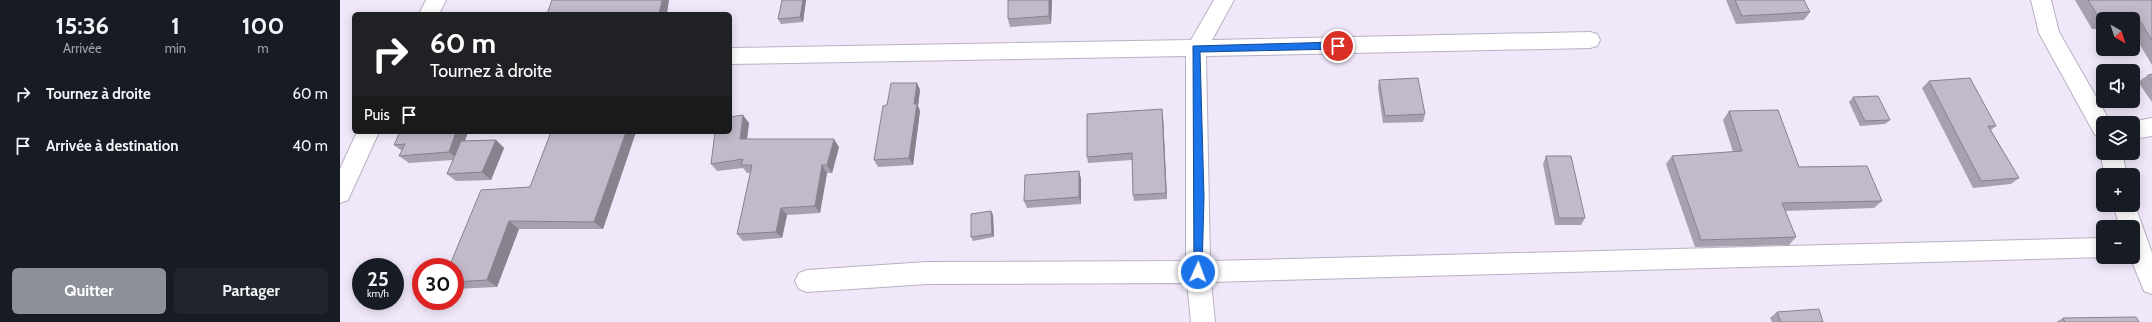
<!DOCTYPE html>
<html lang="fr">
<meta charset="utf-8">
<style>
:root{--surface:#171b24;--page:#20242c;--text:#f1f3f6;--muted:#9ea1a6;--accent:#8c9099}
body{margin:0;font-family:Cabin,sans-serif;background:var(--page);color:var(--text);height:100vh;display:flex;flex-direction:column;font-size:15px;white-space:nowrap}
*{box-sizing:border-box;margin:0}
p{font-size:13px;color:var(--muted)}
.icon{flex:none;width:22px;height:22px;fill:none;stroke:currentColor;stroke-width:2;stroke-linecap:round;stroke-linejoin:round}
.map{position:relative;flex:1;overflow:hidden}
.panel{display:flex;flex-direction:column;background:var(--surface);width:340px}
.panel>*{flex:none}
.banner{position:absolute;left:12px;top:12px;width:380px;height:122px;border-radius:6px;box-shadow:0 2px 10px #0003;background:#202124;color:#fff;overflow:hidden}
.needle{width:26px;rotate:141deg}
.fabs{position:absolute;left:1756px;top:12px;display:grid;gap:8px}
.fabs a{display:grid;place-items:center;width:44px;height:44px;border-radius:6px;background:var(--surface);box-shadow:0 2px 10px #0003;font-size:20px}
.speed{position:absolute;left:12px;top:258px;display:flex;gap:8px;font-size:20px;font-weight:700;text-align:center}
.speed>*{display:grid;place-content:center;width:52px;height:52px;border-radius:50%;background:var(--surface);box-shadow:0 2px 10px #0003;line-height:1}
.speed small{font-size:10px;font-weight:400}
.speed .limit{border:6px solid #d22;background:#fff;color:#111}
.pin{position:absolute;display:grid;place-items:center;width:34px;height:34px;color:#fff;margin:-17px;border:2px solid #fff;border-radius:50%;box-shadow:0 1px 4px #0007}
.me{position:absolute;width:44px;margin:-22px;rotate:2deg;stroke-linejoin:round;filter:drop-shadow(0 0 3px #0008)}
.turn{display:flex;align-items:center;gap:14px;height:84px;padding:0 12px;font-size:18px}
.turn .icon{width:52px;height:52px;stroke-width:2.5}
.turn b{display:block;font-size:28px;line-height:34px}
.then{display:flex;align-items:center;height:38px;padding:0 12px;background:#0003;gap:8px;font-size:15px}
.eta{display:flex;justify-content:space-evenly;align-items:center;height:68px;text-align:center}
.eta b{font-size:24px;font-weight:700;line-height:28px}
.cta{display:flex;gap:8px;margin-top:auto;padding:8px 12px}
.cta a{flex:1;height:46px;border-radius:6px;background:var(--accent);color:#fff;font-size:16px;font-weight:700;line-height:46px;text-align:center}
.cta a+a{background:var(--page);color:var(--text)}
ul{padding:0;list-style:none}
li{display:flex;align-items:center;gap:12px;height:52px;padding:0 12px}
li div{flex:1}
li b{display:block;font-size:15px}
li em{font-style:normal}
main{display:flex;flex:1;min-height:0}
.map>svg:first-child{display:block}
.lines{fill:none;stroke-linecap:round;stroke-linejoin:round}
.minor-casing{stroke:#b9b1c3;stroke-width:2}
.minor{fill:#fff;fill-rule:evenodd}
.wall{fill:#a6a0af}
.shaded-wall{fill:#87828e}
.building{fill:#c1bacb;stroke:#87828e}
.route{fill:#1a73e8;stroke:#114b97}
</style>
<main>
<section class="panel">
<div class="eta">
<div><b>15:36</b><p>Arrivée</p></div>
<div><b>1</b><p>min</p></div>
<div><b>100</b><p>m</p></div>
</div>
<ul>
<li><svg class="icon" aria-label="right" viewBox="0 0 24 24"><path d="M7 20v-9h11M14 6l5 5-5 5"/></svg><div><b>Tournez à droite</b></div><em>60 m</em></li>
<li><svg class="icon" aria-label="arrive" viewBox="0 0 24 24"><path d="M6 21V4h12l-3 4 3 4H6"/></svg><div><b>Arrivée à destination</b></div><em>40 m</em></li>
</ul>
<div class="cta"><a>Quitter</a><a>Partager</a></div>
</section>
<div class="map">
<svg width="1812" height="322" viewBox="0 0 1812 322">
<rect width="100%" height="100%" fill="#f0e8fa"/>
<g class="lines">
<g class="minor-casing">
<path id="minor" d="M 86,0 L 106,0 L 99,14 L 79,14 Z
M 874,0 L 894,0 L 872,40 L 1250,32 L 1257,34 L 1260,40 L 1257,46 L 1250,48 L 866,56 L 870,261 L 1763,238 L 1763,257 L 1767,257 L 871,282 L 875,322 L 851,322 L 847,283 L 587,284 L 467,292 L 459,289 L 455,281 L 459,273 L 467,270 L 587,262 L 846,261 L 846,56 L 390,64 L 390,48 L 851,40 Z
M 1691,0 L 1711,0 L 1719,32 L 1771,123 L 1763,123 L 1763,138 L 1755,135 L 1699,33 Z
M 1812,118 L 1812,136 L 1793,139 L 1793,123 L 1787,123 Z
M 17,132 L 39,132 L 8,200 L 0,203 L 0,169 Z
M 1763,147 L 1763,153 L 1782,153 L 1787,175 L 1765,175 L 1760,153 Z
M 1793,200 L 1812,253 L 1812,294 L 1804,291 L 1790,257 L 1793,257 L 1793,227 L 1780,227 L 1773,205 L 1793,205 Z"/>
</g>
<use href="#minor" class="minor"/>
</g>
<path class="wall" d="M 442,0 L 466,0 L 463,22 L 441,24 L 438,19 Z
M 712,0 L 711,24 L 670,27 L 668,19 Z
M 1386,0 L 1464,0 L 1470,12 L 1464,20 L 1396,24 Z
M 1735,0 L 1812,0 L 1812,65 L 1793,33 L 1793,19 L 1763,19 L 1763,29 L 1752,29 Z
M 1812,74 L 1812,102 L 1798,82 L 1808,75 Z
M 1039,80 L 1085,114 L 1083,122 L 1043,123 L 1038,88 Z
M 1589,81 L 1656,126 L 1651,130 L 1679,178 L 1671,184 L 1633,188 L 1582,88 Z
M 577,83 L 580,90 L 578,106 L 580,111 L 573,165 L 538,167 L 534,160 L 547,105 Z
M 1513,97 L 1550,120 L 1545,124 L 1520,126 L 1509,102 Z
M 1389,111 L 1459,167 L 1542,201 L 1534,208 L 1445,211 L 1456,237 L 1449,245 L 1355,247 L 1326,164 L 1332,156 L 1393,152 L 1383,120 Z
M 823,116 L 827,199 L 794,201 L 793,195 L 792,160 L 748,163 L 747,157 Z
M 409,123 L 407,139 L 499,147 L 492,173 L 487,173 L 480,213 L 447,215 L 442,238 L 403,241 L 397,234 L 411,173 L 407,173 L 403,168 L 377,171 L 371,164 Z
M 60,132 L 128,132 L 125,141 L 156,140 L 164,148 L 151,180 L 116,181 L 107,174 L 113,160 L 69,163 L 59,156 L 62,151 L 54,145 Z
M 211,132 L 296,132 L 263,229 L 179,229 L 157,287 L 115,289 L 115,267 L 190,187 Z
M 1206,156 L 1245,218 L 1241,225 L 1215,225 L 1203,164 Z
M 739,171 L 741,179 L 741,204 L 687,208 L 684,201 Z
M 651,211 L 653,215 L 654,237 L 633,241 L 631,237 Z
M 1437,312 L 1483,322 L 1432,322 L 1430,318 Z
M 1723,318 L 1799,322 L 1716,322 Z"/>
<path class="shaded-wall" d="M 322,0 L 329,0 L 327,14 L 319,14 Z
M 463,0 L 466,0 L 463,22 L 460,17 Z
M 709,0 L 712,0 L 711,24 L 709,16 Z
M 577,83 L 580,90 L 578,106 L 580,111 L 573,165 L 569,158 L 574,104 Z
M 822,109 L 823,116 L 827,199 L 826,193 Z
M 403,115 L 409,123 L 406,147 L 400,139 Z
M 116,132 L 128,132 L 118,159 L 109,152 Z
M 286,132 L 296,132 L 263,229 L 254,222 Z
M 494,139 L 499,147 L 492,173 L 487,165 Z
M 156,140 L 164,148 L 151,180 L 142,172 Z
M 482,165 L 487,173 L 480,213 L 475,206 Z
M 739,171 L 741,179 L 741,204 L 739,197 Z
M 441,208 L 447,215 L 442,238 L 436,232 Z
M 651,211 L 653,215 L 654,237 L 652,234 Z
M 169,221 L 179,229 L 157,287 L 147,280 Z"/>
<path class="building" d="M 212,0 L 322,0 L 319,14 L 207,14 Z
M 442,0 L 463,0 L 460,17 L 438,19 Z
M 668,0 L 709,0 L 709,16 L 668,19 Z
M 1395,0 L 1464,0 L 1470,12 L 1402,16 Z
M 1748,0 L 1812,0 L 1812,41 L 1801,22 L 1798,20 L 1793,20 L 1793,19 L 1763,19 L 1763,21 L 1761,21 Z
M 1812,74 L 1812,81 L 1808,75 Z
M 1078,78 L 1085,114 L 1045,116 L 1039,80 Z
M 1630,78 L 1656,126 L 1648,126 L 1679,178 L 1641,181 L 1589,81 Z
M 551,83 L 577,83 L 574,104 L 577,104 L 569,158 L 534,160 L 543,106 L 547,105 Z
M 1538,96 L 1550,120 L 1525,121 L 1513,97 Z
M 822,109 L 826,193 L 793,195 L 792,153 L 747,157 L 747,114 Z
M 1438,110 L 1459,167 L 1527,166 L 1542,201 L 1442,203 L 1456,237 L 1361,240 L 1332,156 L 1402,151 L 1389,111 Z
M 403,115 L 400,139 L 494,139 L 487,165 L 482,165 L 475,206 L 441,208 L 436,232 L 397,234 L 412,165 L 401,165 L 403,159 L 371,164 L 375,132 L 390,132 L 390,117 Z
M 60,132 L 116,132 L 109,152 L 59,156 L 65,144 L 54,145 Z
M 211,132 L 286,132 L 254,222 L 169,221 L 147,280 L 115,282 L 115,267 L 109,267 L 141,190 L 190,187 Z
M 156,140 L 142,172 L 107,174 L 121,141 Z
M 1206,156 L 1231,156 L 1245,218 L 1219,218 Z
M 739,171 L 739,197 L 684,201 L 685,175 Z
M 651,211 L 652,234 L 631,237 L 631,214 Z
M 1479,309 L 1483,322 L 1441,322 L 1437,312 Z
M 1796,317 L 1799,322 L 1725,322 L 1723,318 Z"/>
<path class="route" d="M 998,42 L 1002,46 L 998,49 L 860,52 L 864,197 L 862,272 L 861,275 L 854,275 L 853,46 Z"/>
</svg>
<div class="fabs">
<a><svg class="needle" viewBox="-14 -14 28 28"><path d="M0-13l5 13h-10z" fill="#e53935"/><path d="M0 13l5-13h-10z" fill="#9ea1a6"/></svg></a>
<a><svg class="icon" aria-label="sound" viewBox="0 0 24 24"><path d="M4 9h4l5-4v14l-5-4H4zM17 9q2 3 0 6"/></svg></a>
<a><svg class="icon" aria-label="layers" viewBox="0 0 24 24"><path d="M12 4l9 5-9 5-9-5zM3 14l9 5 9-5"/></svg></a>
<a>+</a>
<a>−</a>
</div>
<div class="speed"><div>25<small>km/h</small></div><div class="limit">30</div></div>
<div class="pin" style="left:998px;top:46px;background:#d93025"><svg class="icon" aria-label="arrive" viewBox="0 0 24 24"><path d="M6 21V4h12l-3 4 3 4H6"/></svg></div>
<svg class="me" style="left:858px;top:272px" viewBox="-20 -20 40 40"><circle r="17" fill="#1a73e8" stroke="#fff" stroke-width="3"/><path d="M0-11L8 9 0 5-8 9z" fill="#fff"/></svg>
<div class="banner">
<div class="turn"><svg class="icon" aria-label="right" viewBox="0 0 24 24"><path d="M7 20v-9h11M14 6l5 5-5 5"/></svg><div><b>60 m</b>Tournez à droite</div></div>
<div class="then">Puis<svg class="icon" aria-label="arrive" viewBox="0 0 24 24"><path d="M6 21V4h12l-3 4 3 4H6"/></svg></div>
</div>
</div>
</main>
